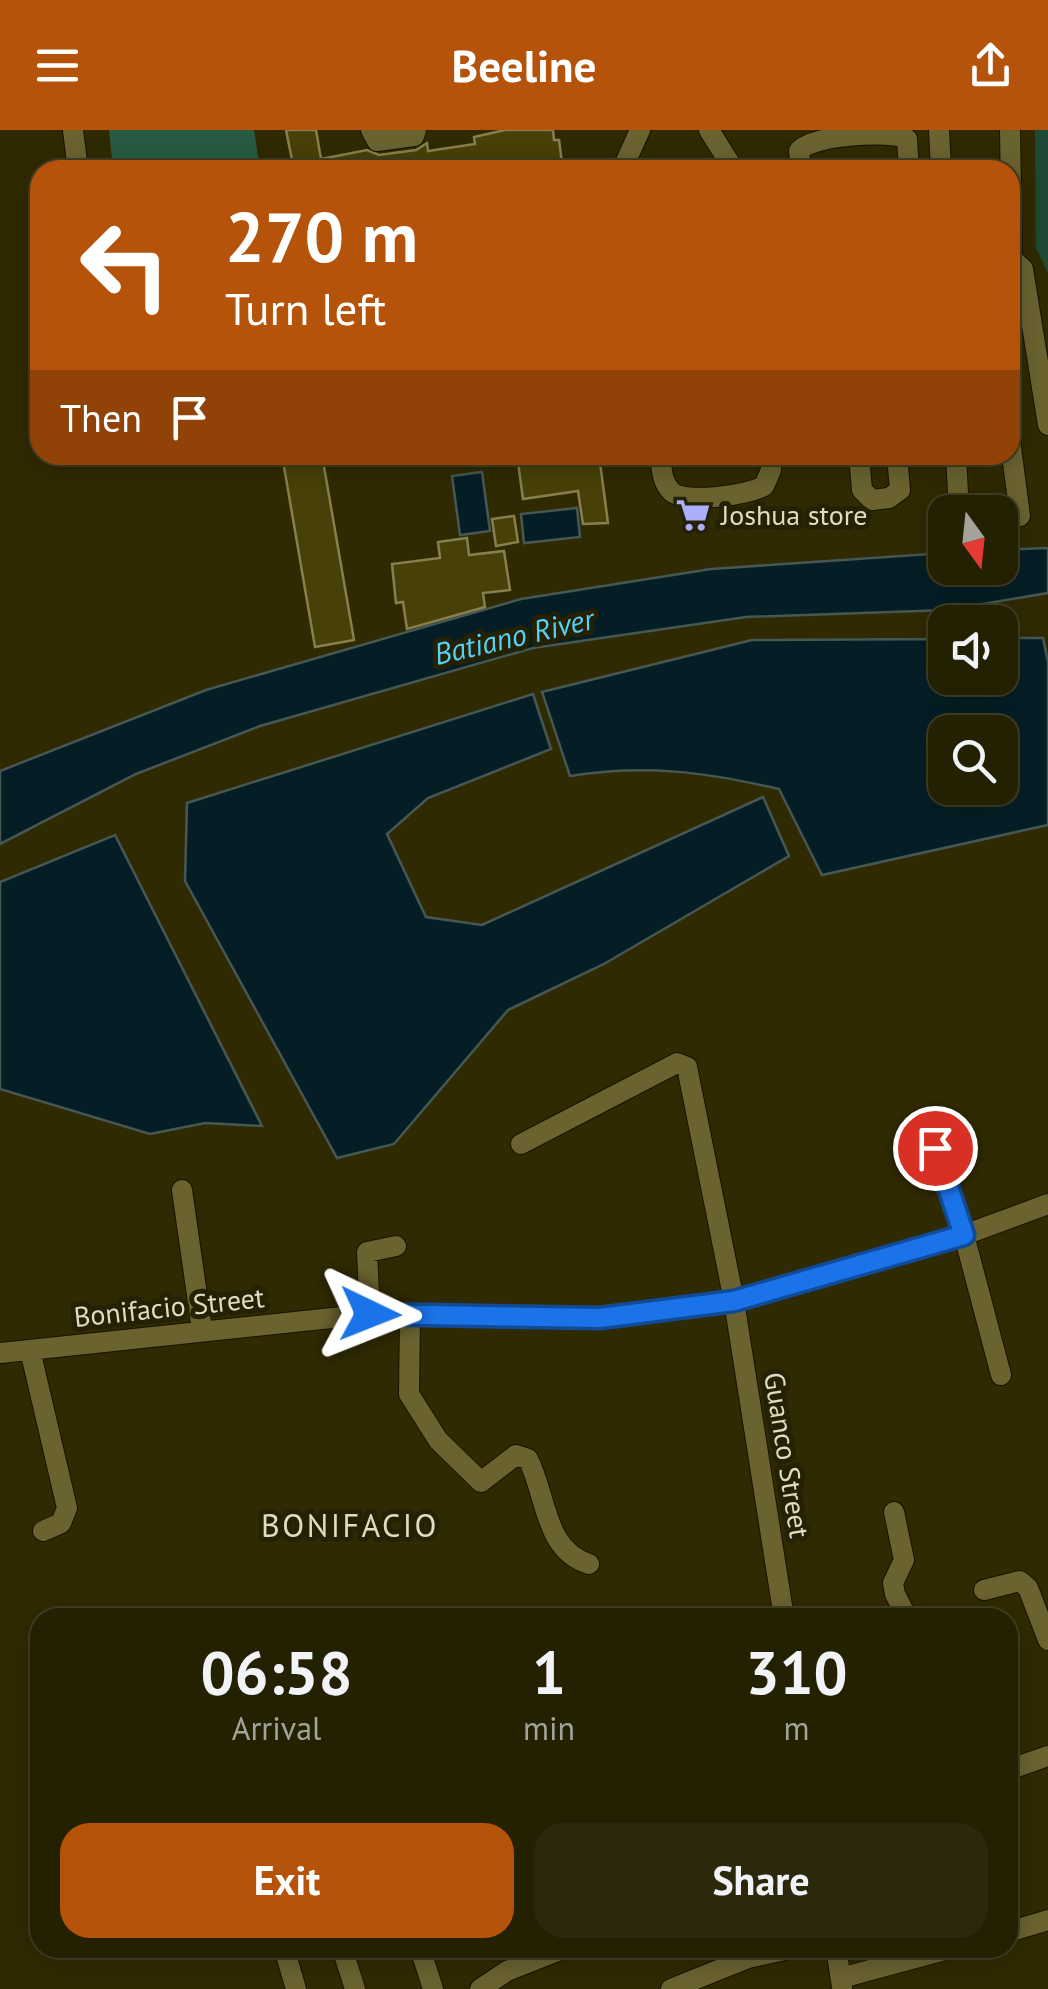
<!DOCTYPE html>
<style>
:root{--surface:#242002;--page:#2c280c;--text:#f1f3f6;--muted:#a3a399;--line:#413e24;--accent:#b45309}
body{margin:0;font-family:"PT Sans",sans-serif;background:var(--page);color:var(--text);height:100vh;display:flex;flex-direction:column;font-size:38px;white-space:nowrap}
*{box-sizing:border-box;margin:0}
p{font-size:32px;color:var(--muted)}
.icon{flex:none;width:55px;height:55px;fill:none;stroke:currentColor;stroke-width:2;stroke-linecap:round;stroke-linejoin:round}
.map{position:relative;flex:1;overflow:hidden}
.sheet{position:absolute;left:30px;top:1478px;width:988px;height:350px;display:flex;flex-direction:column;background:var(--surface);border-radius:30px;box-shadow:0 5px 25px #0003,0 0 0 2px var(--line)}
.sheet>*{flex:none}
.banner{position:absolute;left:30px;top:30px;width:990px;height:305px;border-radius:30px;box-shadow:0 5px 25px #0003,0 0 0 2px var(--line);background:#b45309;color:#fff;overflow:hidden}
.needle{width:65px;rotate:165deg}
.buttons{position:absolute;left:928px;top:365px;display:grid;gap:20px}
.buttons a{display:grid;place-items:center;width:90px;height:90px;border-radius:20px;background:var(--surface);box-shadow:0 5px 25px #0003,0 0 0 2px var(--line);font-size:50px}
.pin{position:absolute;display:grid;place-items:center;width:85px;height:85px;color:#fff;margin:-42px;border:5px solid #fff;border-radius:50%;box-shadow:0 2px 10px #0007}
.me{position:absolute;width:110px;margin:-55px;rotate:92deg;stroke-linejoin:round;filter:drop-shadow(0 0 8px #0008)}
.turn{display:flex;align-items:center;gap:35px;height:210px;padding:0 30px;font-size:45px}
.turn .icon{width:130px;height:130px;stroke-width:2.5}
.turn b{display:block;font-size:70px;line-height:85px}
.then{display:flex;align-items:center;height:95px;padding:0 30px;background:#0003;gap:20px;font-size:38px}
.eta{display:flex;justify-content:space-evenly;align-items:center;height:170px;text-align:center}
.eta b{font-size:60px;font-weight:600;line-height:70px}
.action{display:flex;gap:20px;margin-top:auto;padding:20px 30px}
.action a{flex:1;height:115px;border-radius:30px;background:var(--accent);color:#fff;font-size:40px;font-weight:600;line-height:115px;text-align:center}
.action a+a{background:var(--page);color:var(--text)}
header{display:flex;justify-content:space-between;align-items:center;height:130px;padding:0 30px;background:var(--accent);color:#fff;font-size:45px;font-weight:600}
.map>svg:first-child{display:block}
.green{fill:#1e4a35}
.forest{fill:#275a42}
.water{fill:#051e25;stroke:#465754;stroke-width:2.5;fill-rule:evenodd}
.building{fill:#474008;stroke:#877f4c;stroke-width:2.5}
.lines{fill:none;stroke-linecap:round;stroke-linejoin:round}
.minor-casing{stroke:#171300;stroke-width:22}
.minor{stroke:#6a622f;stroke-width:20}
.route-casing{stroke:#114b97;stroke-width:25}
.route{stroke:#1a73e8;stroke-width:18}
.labels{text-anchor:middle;stroke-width:10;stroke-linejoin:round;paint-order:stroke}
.poi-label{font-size:28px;fill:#dfdcc1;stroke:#242105;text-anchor:start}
.street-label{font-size:28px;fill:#dfdcc1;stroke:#242105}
.water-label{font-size:30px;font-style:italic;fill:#56d1f6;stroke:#242105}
.quarter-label{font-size:32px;letter-spacing:2.5px;fill:#dfdcc1;stroke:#242105}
</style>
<header><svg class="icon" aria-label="menu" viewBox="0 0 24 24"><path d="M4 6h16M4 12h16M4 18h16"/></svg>Beeline<svg class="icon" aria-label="share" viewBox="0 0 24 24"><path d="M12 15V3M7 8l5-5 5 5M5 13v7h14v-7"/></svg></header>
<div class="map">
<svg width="1048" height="1859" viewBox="0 0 1048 1859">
<rect width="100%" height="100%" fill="#302a02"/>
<path class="green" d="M 1035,0 L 1048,0 L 1048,143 L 1036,118 Z"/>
<path class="forest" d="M 109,0 L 254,0 L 260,40 L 113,40 Z"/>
<path class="water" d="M 482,342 L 490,401 L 460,405 L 452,346 Z
M 577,378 L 580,407 L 524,413 L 521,384 Z
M 1048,418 L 1048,463 L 947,480 L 746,487 L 533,518 L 260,596 L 136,644 L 0,714 L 0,641 L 206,560 L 521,469 L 711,439 L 945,423 L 945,438 L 1000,438 L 1000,420 Z
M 1000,508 L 1043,508 L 1048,532 L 1048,695 L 822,745 L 779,659 C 705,642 645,634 570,646 L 542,562 L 752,510 L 945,509 L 945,548 L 1000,548 ZM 945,602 L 1000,602 L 1000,658 L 945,658 Z
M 533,564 L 551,619 L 428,668 L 387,704 L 426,787 L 482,795 L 763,667 L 789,726 L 604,834 L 508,880 L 394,1014 L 337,1028 L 185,751 L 187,673 Z
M 115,705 L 262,996 L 205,993 L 150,1004 L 0,959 L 0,752 Z"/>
<path class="building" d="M 286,0 L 316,0 L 321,29 L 367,20 L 379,25 L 416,20 L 427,13 L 428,21 L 475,14 L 474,7 L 505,0 L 553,0 L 554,10 L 559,10 L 563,40 L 270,40 L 269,33 L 292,30 Z
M 282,325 L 322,325 L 354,510 L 315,517 Z
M 517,325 L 599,325 L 608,393 L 583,394 L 578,361 L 523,369 Z
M 514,386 L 518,412 L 496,416 L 492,389 Z
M 467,408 L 469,425 L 504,421 L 510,460 L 483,463 L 485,477 L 407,499 L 403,472 L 396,473 L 392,434 L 440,428 L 438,412 Z"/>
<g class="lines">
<g class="minor-casing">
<path id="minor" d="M 73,0 L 78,40
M 371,0 L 377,11 L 414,6 L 416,0
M 709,0 L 734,40
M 939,0 L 941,40
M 1010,0 L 1012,129 L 1023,139 L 1048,295
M 622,40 L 640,0
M 801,40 L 799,21 C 811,5 892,0 907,9 L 909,40
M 1010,310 L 1020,386
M 660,325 C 662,338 661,352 672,362 C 686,374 748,365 764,356 L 771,340 L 770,325
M 859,325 L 862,360 L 872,370 L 889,368 L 900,360 L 897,325
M 956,325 L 959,382
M 521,1014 L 677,933 L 687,937 L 734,1171 L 784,1488
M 935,1018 L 964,1105 L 1001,1245
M 182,1060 L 202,1200
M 370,1184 L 367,1122 L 396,1116
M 410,1186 L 409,1264 L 438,1310 L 481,1352 L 516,1325 L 528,1329 C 547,1366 544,1420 589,1434
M 30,1220 L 67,1378 L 61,1393 L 43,1401
M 0,1223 L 370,1184 L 600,1188 L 734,1171 L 964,1105 L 1048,1074
M 894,1382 L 904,1430 L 893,1453 L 895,1464 L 907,1488
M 984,1460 L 1020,1451 L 1028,1458 L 1048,1510
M 1008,1640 L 1048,1626
M 1008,1802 L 1048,1790
M 284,1818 L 296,1859
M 342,1818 L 355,1859
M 420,1818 L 433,1859
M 836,1818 L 842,1857
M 841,1848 L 952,1818
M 480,1859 L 507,1841 L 565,1818
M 671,1859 L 748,1828 L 793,1818"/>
</g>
<use href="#minor" class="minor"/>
</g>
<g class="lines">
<g class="route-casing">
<path id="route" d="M 370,1184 L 600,1188 L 734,1171 L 964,1105 L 935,1018"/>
</g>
<use href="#route" class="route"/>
</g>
<defs>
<g id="supermarket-bare" transform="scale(2.7)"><path d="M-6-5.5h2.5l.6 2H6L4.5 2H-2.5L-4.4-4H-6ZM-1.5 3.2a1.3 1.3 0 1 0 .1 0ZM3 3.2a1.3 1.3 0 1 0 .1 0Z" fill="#abaffb" stroke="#242105" stroke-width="2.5" paint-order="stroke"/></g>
</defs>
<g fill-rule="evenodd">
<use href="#supermarket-bare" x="693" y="385"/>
</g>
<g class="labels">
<g class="poi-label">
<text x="721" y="395">Joshua store</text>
</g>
<g class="street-label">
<text transform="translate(169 1177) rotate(-6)" y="10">Bonifacio Street</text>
<text transform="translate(787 1325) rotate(81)" y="10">Guanco Street</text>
</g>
<g class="water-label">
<text transform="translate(514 507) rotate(-13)" y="10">Batiano River</text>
</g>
<g class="quarter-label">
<text x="350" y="1407">BONIFACIO</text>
</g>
</g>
</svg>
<div class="buttons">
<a><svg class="needle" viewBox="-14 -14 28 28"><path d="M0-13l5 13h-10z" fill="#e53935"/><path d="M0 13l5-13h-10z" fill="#a3a399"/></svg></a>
<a><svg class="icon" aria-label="sound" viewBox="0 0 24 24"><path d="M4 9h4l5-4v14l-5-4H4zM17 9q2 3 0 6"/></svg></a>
<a><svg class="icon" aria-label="search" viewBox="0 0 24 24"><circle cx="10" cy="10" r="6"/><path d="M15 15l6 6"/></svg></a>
</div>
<div class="pin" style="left:935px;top:1018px;background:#d93025"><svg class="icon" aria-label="arrive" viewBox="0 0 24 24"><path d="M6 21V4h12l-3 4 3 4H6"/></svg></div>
<svg class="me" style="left:370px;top:1184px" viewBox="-20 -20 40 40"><path d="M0-17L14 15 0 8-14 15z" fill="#1a73e8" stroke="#fff" stroke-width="4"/></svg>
<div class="banner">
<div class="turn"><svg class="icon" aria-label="left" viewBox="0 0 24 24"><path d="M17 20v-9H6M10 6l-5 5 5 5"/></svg><div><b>270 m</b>Turn left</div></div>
<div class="then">Then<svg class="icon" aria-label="arrive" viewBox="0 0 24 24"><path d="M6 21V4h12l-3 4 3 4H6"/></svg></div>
</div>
<section class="sheet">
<div class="eta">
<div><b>06:58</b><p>Arrival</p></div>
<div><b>1</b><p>min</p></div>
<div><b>310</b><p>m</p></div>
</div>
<div class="action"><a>Exit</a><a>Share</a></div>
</section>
</div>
